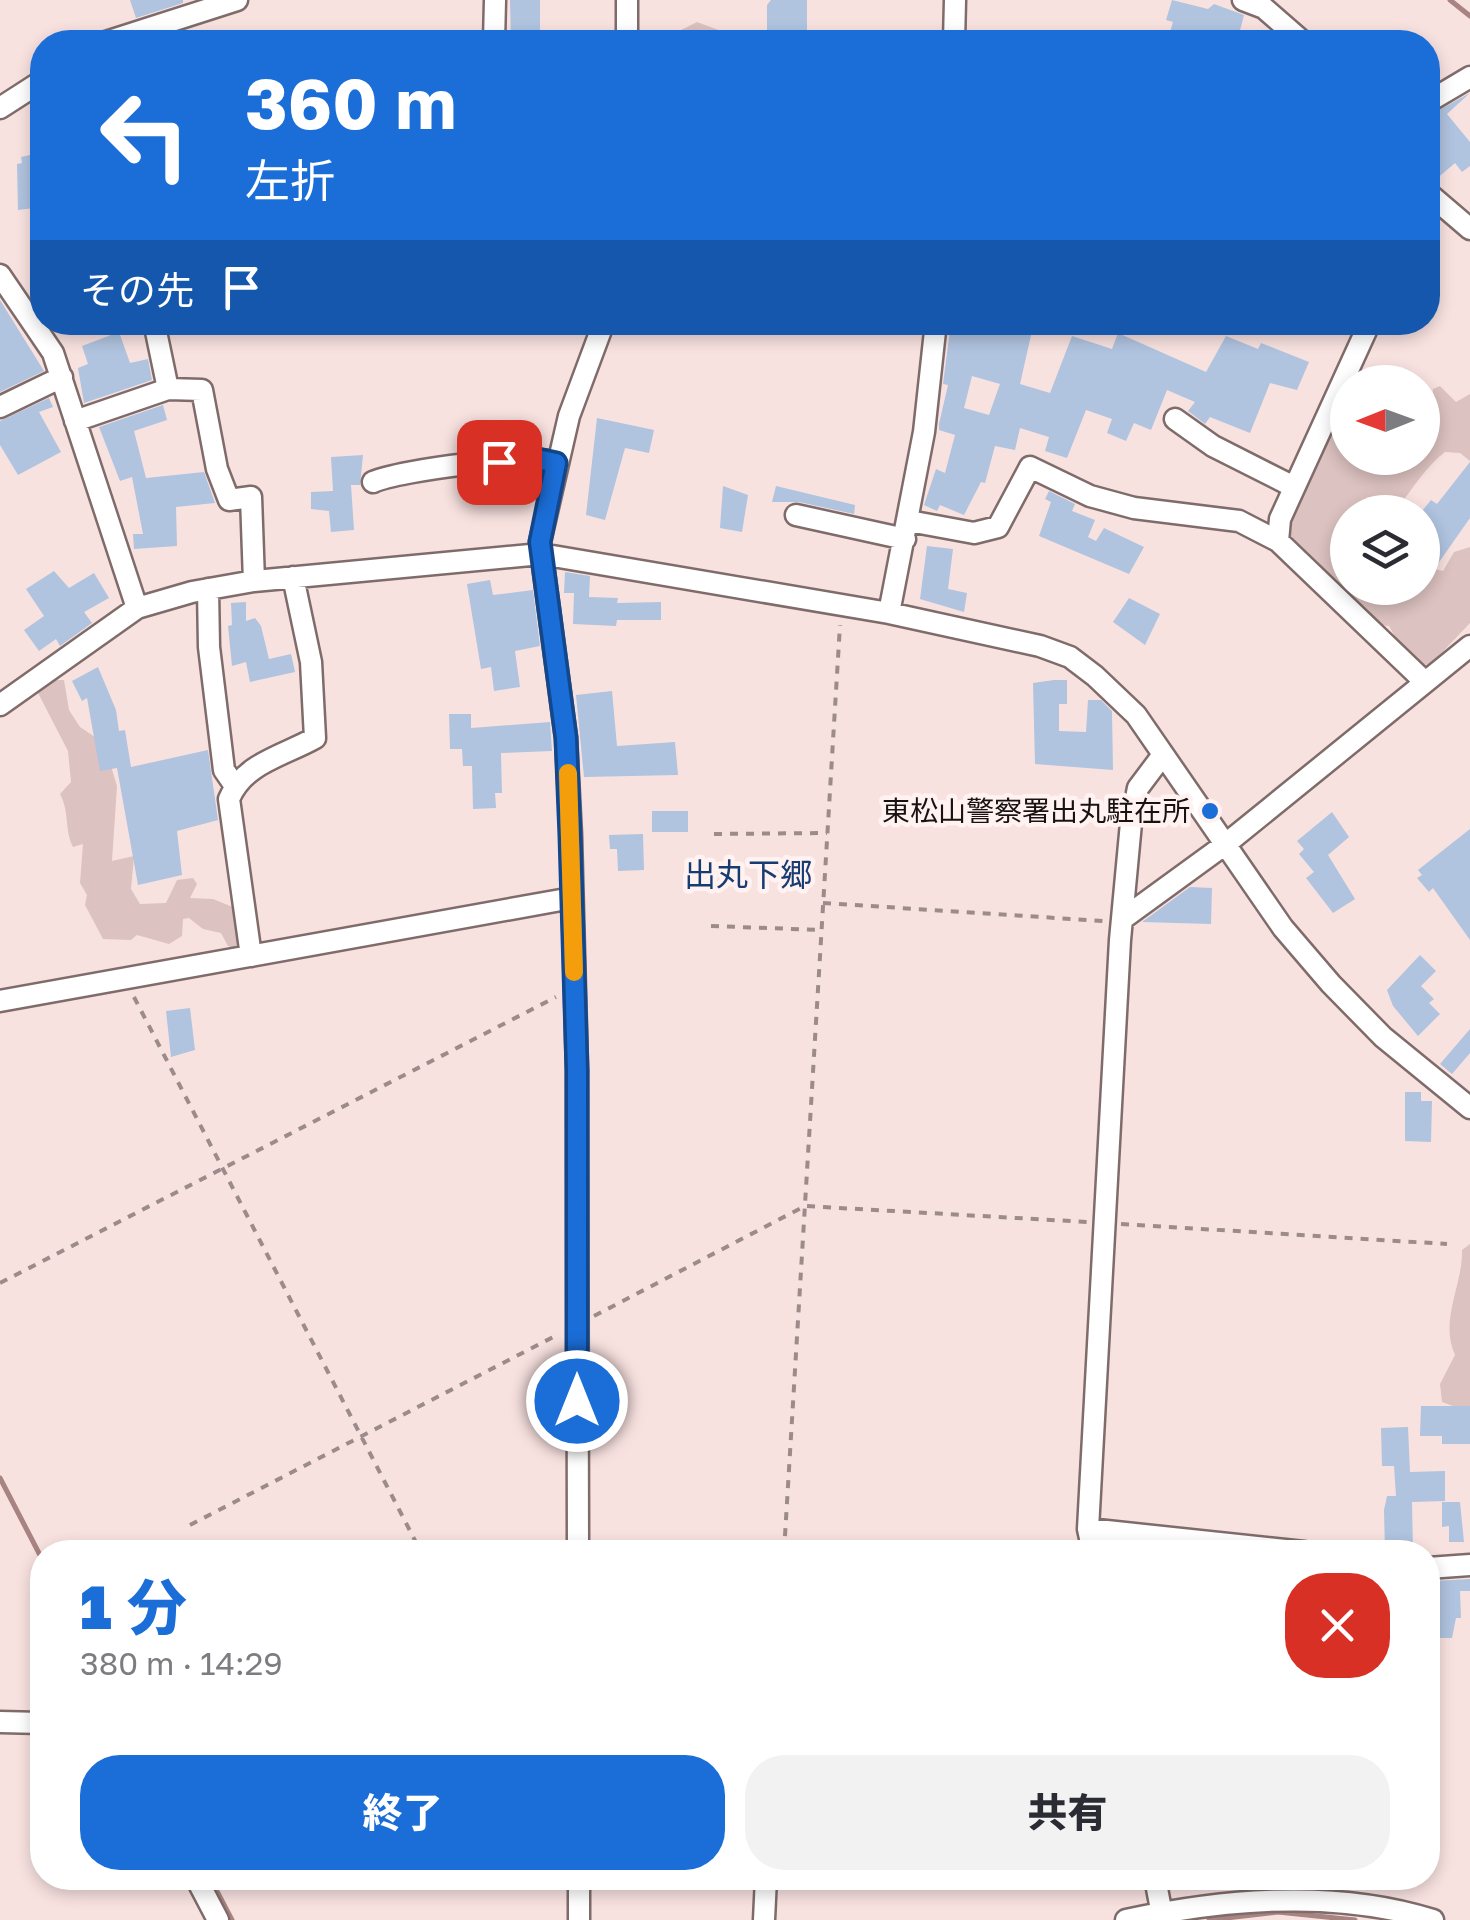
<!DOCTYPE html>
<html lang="ja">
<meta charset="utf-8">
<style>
:root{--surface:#fff;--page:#f2f2f3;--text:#2b2b33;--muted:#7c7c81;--accent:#1b6dd7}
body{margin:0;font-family:"Golos Text","Noto Sans JP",sans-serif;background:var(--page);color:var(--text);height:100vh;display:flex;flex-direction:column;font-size:38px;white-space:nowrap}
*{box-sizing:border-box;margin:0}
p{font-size:32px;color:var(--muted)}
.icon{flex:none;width:55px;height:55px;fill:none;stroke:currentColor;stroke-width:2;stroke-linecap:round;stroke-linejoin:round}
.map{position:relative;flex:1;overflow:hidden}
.details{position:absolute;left:30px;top:1540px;width:1410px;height:350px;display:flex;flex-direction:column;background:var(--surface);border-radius:40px;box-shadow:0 5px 15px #0003}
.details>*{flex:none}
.top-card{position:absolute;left:30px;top:30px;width:1410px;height:305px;border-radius:40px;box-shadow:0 5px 15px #0003;background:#1b6dd7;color:#fff;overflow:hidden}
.needle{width:65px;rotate:269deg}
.buttons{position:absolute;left:1330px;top:365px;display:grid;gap:20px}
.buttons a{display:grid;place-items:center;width:110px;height:110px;border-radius:50%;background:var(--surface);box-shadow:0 5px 15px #0003;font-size:50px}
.pin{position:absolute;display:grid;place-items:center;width:85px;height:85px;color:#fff;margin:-42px;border-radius:20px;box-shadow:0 5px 15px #0006}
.me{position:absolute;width:110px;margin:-55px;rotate:0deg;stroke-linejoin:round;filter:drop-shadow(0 0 8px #0008)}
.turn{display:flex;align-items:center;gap:35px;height:210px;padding:0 50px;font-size:45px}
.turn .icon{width:130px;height:130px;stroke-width:2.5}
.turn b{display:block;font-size:70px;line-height:85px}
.then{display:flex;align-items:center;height:95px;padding:0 50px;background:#0003;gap:20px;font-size:38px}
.round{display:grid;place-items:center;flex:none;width:105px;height:105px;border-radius:40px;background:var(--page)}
.head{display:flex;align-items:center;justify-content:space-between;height:170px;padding:0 50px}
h1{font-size:60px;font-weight:800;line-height:75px;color:var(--accent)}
.primary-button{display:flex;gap:20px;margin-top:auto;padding:20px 50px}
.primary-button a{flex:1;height:115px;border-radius:40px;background:var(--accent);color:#fff;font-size:40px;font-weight:800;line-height:115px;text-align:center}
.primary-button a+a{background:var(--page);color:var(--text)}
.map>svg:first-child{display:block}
.green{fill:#dcc2c0}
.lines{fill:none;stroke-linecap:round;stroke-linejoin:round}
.stream{stroke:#a78381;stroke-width:5}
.building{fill:#b0c3df;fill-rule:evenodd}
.minor-casing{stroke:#7f6c6a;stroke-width:25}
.path{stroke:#9b8b8a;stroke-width:4;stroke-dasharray:8 8;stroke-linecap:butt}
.minor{stroke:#fff;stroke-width:20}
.route-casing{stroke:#12478c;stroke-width:25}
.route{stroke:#1b6dd7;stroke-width:18}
.slow{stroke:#f59e0b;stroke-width:18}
.poi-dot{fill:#1b6dd7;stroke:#fff2f1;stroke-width:4}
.labels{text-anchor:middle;stroke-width:9;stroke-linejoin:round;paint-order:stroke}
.poi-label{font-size:28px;fill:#191212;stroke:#fff2f1;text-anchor:end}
.quarter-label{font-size:32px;fill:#173c71;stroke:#fff2f1}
</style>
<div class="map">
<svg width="1470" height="1920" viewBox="0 0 1470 1920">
<rect width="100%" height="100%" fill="#f8e2e0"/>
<path class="green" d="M 697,22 L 732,35 L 734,42 L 638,42 L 642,32 L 658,31 L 667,37 Z
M 1440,386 L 1456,402 L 1470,394 L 1470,461 L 1460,453 L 1445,452 C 1425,467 1411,492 1394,512 L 1348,512 L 1348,588 L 1422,588 L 1423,566 L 1443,571 L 1454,552 L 1470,547 L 1470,623 L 1432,663 L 1420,666 L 1403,651 L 1389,626 L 1379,625 L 1282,537 L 1347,391 L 1348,458 L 1422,458 L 1423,428 L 1431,421 L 1433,389 Z
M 53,680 L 64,680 L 69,710 L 80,727 L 104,743 L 117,786 L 112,861 L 134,856 L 131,889 L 140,904 L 166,903 L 177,880 L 193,878 L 197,884 L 190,898 L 213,899 L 240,910 L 247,953 L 228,946 L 221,933 L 203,929 L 189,918 L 183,919 L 182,936 L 169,944 L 137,935 L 131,940 L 103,939 L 85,905 L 87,895 L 80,883 L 83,844 L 73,847 C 64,829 70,813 60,794 L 71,782 L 68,751 L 37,691 Z
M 1470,1244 L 1470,1412 L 1442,1402 L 1440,1384 L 1455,1355 C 1439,1320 1463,1285 1462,1250 Z"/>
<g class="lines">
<path class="stream" d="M 1450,0 L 1470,16
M 0,1478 L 42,1559
M 210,1878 L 232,1920
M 1209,1920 L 1278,1912 L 1355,1920"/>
</g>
<path class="building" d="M 130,0 L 183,0 L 183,3 L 136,18 Z
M 510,0 L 540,0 L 540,40 L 511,42 Z
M 771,0 L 807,0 L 807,39 L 767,38 L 767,5 Z
M 1172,0 L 1208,9 L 1214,4 L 1244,15 L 1237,42 L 1202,32 L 1199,42 L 1167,42 L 1173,22 L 1166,20 Z
M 1470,93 L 1447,114 L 1470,142 L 1470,166 L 1462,172 L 1455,163 L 1434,181 L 1428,173 L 1428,116 Z
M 39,153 L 42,207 L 18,210 L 17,164 L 22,163 L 21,157 Z
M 0,300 L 44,371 L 0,392 Z
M 951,322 L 972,328 L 973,322 L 1034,322 L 1020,384 L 1050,393 L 1072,336 L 1112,349 L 1118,333 L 1206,372 L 1226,336 L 1258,349 L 1261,343 L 1309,362 L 1297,390 L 1270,383 L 1250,433 L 1210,417 L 1205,424 L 1188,411 L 1195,402 L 1167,390 L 1151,430 L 1134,423 L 1126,441 L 1107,433 L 1112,419 L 1086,410 L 1067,458 L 1045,451 L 1049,437 L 1020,428 L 1015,450 L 995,446 L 985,483 L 981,482 L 964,515 L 940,505 L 937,511 L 924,505 L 936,469 L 945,473 L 955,435 L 939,430 L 939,424 L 948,385 L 943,384 ZM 972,376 L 1000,384 L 989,415 L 964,408 Z
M 119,332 L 130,363 L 148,359 L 152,380 L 84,403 L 78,368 L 88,364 L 82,346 Z
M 49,398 L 53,407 L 39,412 L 61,452 L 18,475 L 0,445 L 0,421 Z
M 163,405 L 167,420 L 134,431 L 146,478 L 204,472 L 215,503 L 176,507 L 177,546 L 134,549 L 133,534 L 143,534 L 132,477 L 120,481 L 99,427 Z
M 597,418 L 654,430 L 649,453 L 625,448 L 605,520 L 586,515 Z
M 363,455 L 360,485 L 351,485 L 354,530 L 331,532 L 329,511 L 311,509 L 311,492 L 333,491 L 331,457 Z
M 1470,462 L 1470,518 L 1437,565 L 1422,554 L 1422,511 L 1431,500 L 1437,504 Z
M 723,486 L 748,495 L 742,532 L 720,528 Z
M 776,486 L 855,505 L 854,514 L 799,502 L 772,502 Z
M 1049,491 L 1075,504 L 1072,511 L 1095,520 L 1088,537 L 1096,541 L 1104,528 L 1144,547 L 1129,574 L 1039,536 L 1051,502 L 1045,499 Z
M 927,546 L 953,549 L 948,589 L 967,593 L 964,612 L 920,599 Z
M 54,571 L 69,588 L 94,573 L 109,598 L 84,612 L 92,623 L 60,646 L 56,639 L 39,651 L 24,630 L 44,616 L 26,589 Z
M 565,572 L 590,576 L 589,597 L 618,598 L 617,603 L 661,602 L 661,620 L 617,620 L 616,626 L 573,624 L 574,593 L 564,593 Z
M 490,580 L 493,595 L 533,590 L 540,646 L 515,651 L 520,687 L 494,691 L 491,667 L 481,669 L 467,584 Z
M 1129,598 L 1160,614 L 1145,645 L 1113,622 Z
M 246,602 L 246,621 L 255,618 L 261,626 L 269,659 L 291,654 L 295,672 L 250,682 L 246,662 L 232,666 L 228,626 L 232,625 L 231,603 Z
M 98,667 L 116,710 L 119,731 L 125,730 L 131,767 L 208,750 L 218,820 L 177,831 L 182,875 L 138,885 L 117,768 L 100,771 L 87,698 L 82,701 L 72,681 Z
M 1054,680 L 1067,680 L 1067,704 L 1059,704 L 1059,731 L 1086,732 L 1088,700 L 1101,700 L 1112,711 L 1113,770 L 1035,764 L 1033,683 Z
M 612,691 L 617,746 L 675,742 L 678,775 L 584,777 L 576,695 Z
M 449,714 L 471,714 L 471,728 L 550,722 L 552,751 L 501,753 L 502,793 L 495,793 L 496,808 L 473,809 L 472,766 L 463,766 L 462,749 L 450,749 Z
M 652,811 L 688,811 L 688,832 L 652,832 Z
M 1332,812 L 1349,837 L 1328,855 L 1355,899 L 1333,913 L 1306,878 L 1314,872 L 1299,854 L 1304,849 L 1297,841 Z
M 1470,829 L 1470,940 L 1433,888 L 1429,892 L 1417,878 L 1422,875 L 1418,870 Z
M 643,834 L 644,870 L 618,871 L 617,849 L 610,849 L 609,835 Z
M 1190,887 L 1212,888 L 1211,924 L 1142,922 Z
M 1420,955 L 1436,971 L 1421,986 L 1434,999 L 1429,1003 L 1440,1014 L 1418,1036 L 1393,1006 L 1387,990 Z
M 190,1008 L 195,1050 L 171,1057 L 166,1011 Z
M 1470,1029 L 1470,1053 L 1452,1074 L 1440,1064 Z
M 1405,1092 L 1421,1092 L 1421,1101 L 1432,1101 L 1431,1142 L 1405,1141 Z
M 1421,1406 L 1470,1406 L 1470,1444 L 1442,1444 L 1442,1436 L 1420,1436 Z
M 1408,1427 L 1410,1472 L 1445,1471 L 1445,1501 L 1412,1502 L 1413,1552 L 1385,1552 L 1384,1510 L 1387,1496 L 1396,1496 L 1394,1466 L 1382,1466 L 1381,1428 Z
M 1442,1502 L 1460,1502 L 1464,1542 L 1449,1542 L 1449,1526 L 1442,1527 Z
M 1470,1579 L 1470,1591 L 1460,1591 L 1461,1618 L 1456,1618 L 1452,1638 L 1432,1638 L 1433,1581 Z"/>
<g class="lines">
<g class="minor-casing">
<path id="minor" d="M 627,0 L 627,42
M 1243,0 L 1264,8 L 1303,42
M 106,42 L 237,0
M 494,42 L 495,0
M 954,42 L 955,0
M 1428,102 L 1470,77
M 0,108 L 42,81
M 1428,193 L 1470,229
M 0,275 L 53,353 L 137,608
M 1370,322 L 1280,519 L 1278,541 L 1425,682
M 168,389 L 202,390 L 217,469 L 229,500 L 251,497 L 254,581
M 0,407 L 62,377
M 1175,419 L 1213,446 L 1294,487
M 75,421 L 168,389 L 154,322
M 373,482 C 400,470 532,453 556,463
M 796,515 L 905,539
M 909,521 L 974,533 L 998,527 L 1030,467 L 1090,496 L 1134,508 L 1239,521 L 1278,541
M 208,589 L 209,647 L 224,770 L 235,786
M 889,613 L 924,432 L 936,322
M 0,705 L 137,608 L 192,592 L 254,581 L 541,554 L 889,613 L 1040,646 L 1070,657 L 1095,676 L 1136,715 L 1283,928 L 1331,984 L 1383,1037 L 1470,1108
M 1124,918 L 1227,843 L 1470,646
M 251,956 L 229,799 C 244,763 283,756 315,738 L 311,662 L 293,577
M 0,1001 L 572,898
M 1088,1529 L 1304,1552
M 578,1552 L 577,1070 L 571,835 L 566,738 L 540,542 L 569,416 L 604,322
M 1093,1552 L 1088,1529 L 1120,940 L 1131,823 L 1138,788 L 1162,756
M 1428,1568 L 1470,1565
M 0,1722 L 42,1723
M 196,1878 L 218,1920
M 579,1878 L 579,1920
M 1155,1878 L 1163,1920
M 764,1920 L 766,1878
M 1126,1920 C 1224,1899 1335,1889 1433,1920"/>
</g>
<path class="path" d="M 714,834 L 827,833
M 823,903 L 1103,921
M 711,926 L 821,930
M 134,997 L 421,1552
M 1121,1224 L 1447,1244
M 0,1283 L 556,997
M 594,1316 L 805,1206 L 1087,1222
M 190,1525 L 559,1334
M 784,1552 L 840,625"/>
<use href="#minor" class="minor"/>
</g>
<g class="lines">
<g class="route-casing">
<path id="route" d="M 499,462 L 537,459 L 556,463 L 540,542 L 566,738 L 570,835 L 577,1070 L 577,1401"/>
</g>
<use href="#route" class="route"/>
<path class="slow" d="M 568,773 L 574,972"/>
</g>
<circle class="poi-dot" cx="1210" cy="811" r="10"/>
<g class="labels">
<g class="poi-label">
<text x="1190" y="821">東松山警察署出丸駐在所</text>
</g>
<g class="quarter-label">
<text x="748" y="886">出丸下郷</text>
</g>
</g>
</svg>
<div class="buttons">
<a><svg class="needle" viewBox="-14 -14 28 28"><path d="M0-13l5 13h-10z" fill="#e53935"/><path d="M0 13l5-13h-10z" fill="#7c7c81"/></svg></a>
<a><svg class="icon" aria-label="layers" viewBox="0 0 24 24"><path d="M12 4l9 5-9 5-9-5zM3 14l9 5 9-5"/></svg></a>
</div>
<div class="pin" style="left:499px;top:462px;background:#d93025"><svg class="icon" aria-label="arrive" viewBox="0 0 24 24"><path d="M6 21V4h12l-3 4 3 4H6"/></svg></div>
<svg class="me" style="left:577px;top:1401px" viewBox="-20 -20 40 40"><circle r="17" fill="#1b6dd7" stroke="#fff" stroke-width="3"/><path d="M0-11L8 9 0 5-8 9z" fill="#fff"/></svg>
<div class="top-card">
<div class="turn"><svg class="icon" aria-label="left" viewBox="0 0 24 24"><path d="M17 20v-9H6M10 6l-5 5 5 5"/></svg><div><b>360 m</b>左折</div></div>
<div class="then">その先<svg class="icon" aria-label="arrive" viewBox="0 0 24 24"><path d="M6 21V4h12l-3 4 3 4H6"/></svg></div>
</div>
<section class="details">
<div class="head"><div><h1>1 分</h1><p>380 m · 14:29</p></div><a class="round" style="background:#d93025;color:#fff"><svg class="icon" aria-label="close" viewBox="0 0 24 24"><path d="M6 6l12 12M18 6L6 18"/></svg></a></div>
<div class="primary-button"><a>終了</a><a>共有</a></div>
</section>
</div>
